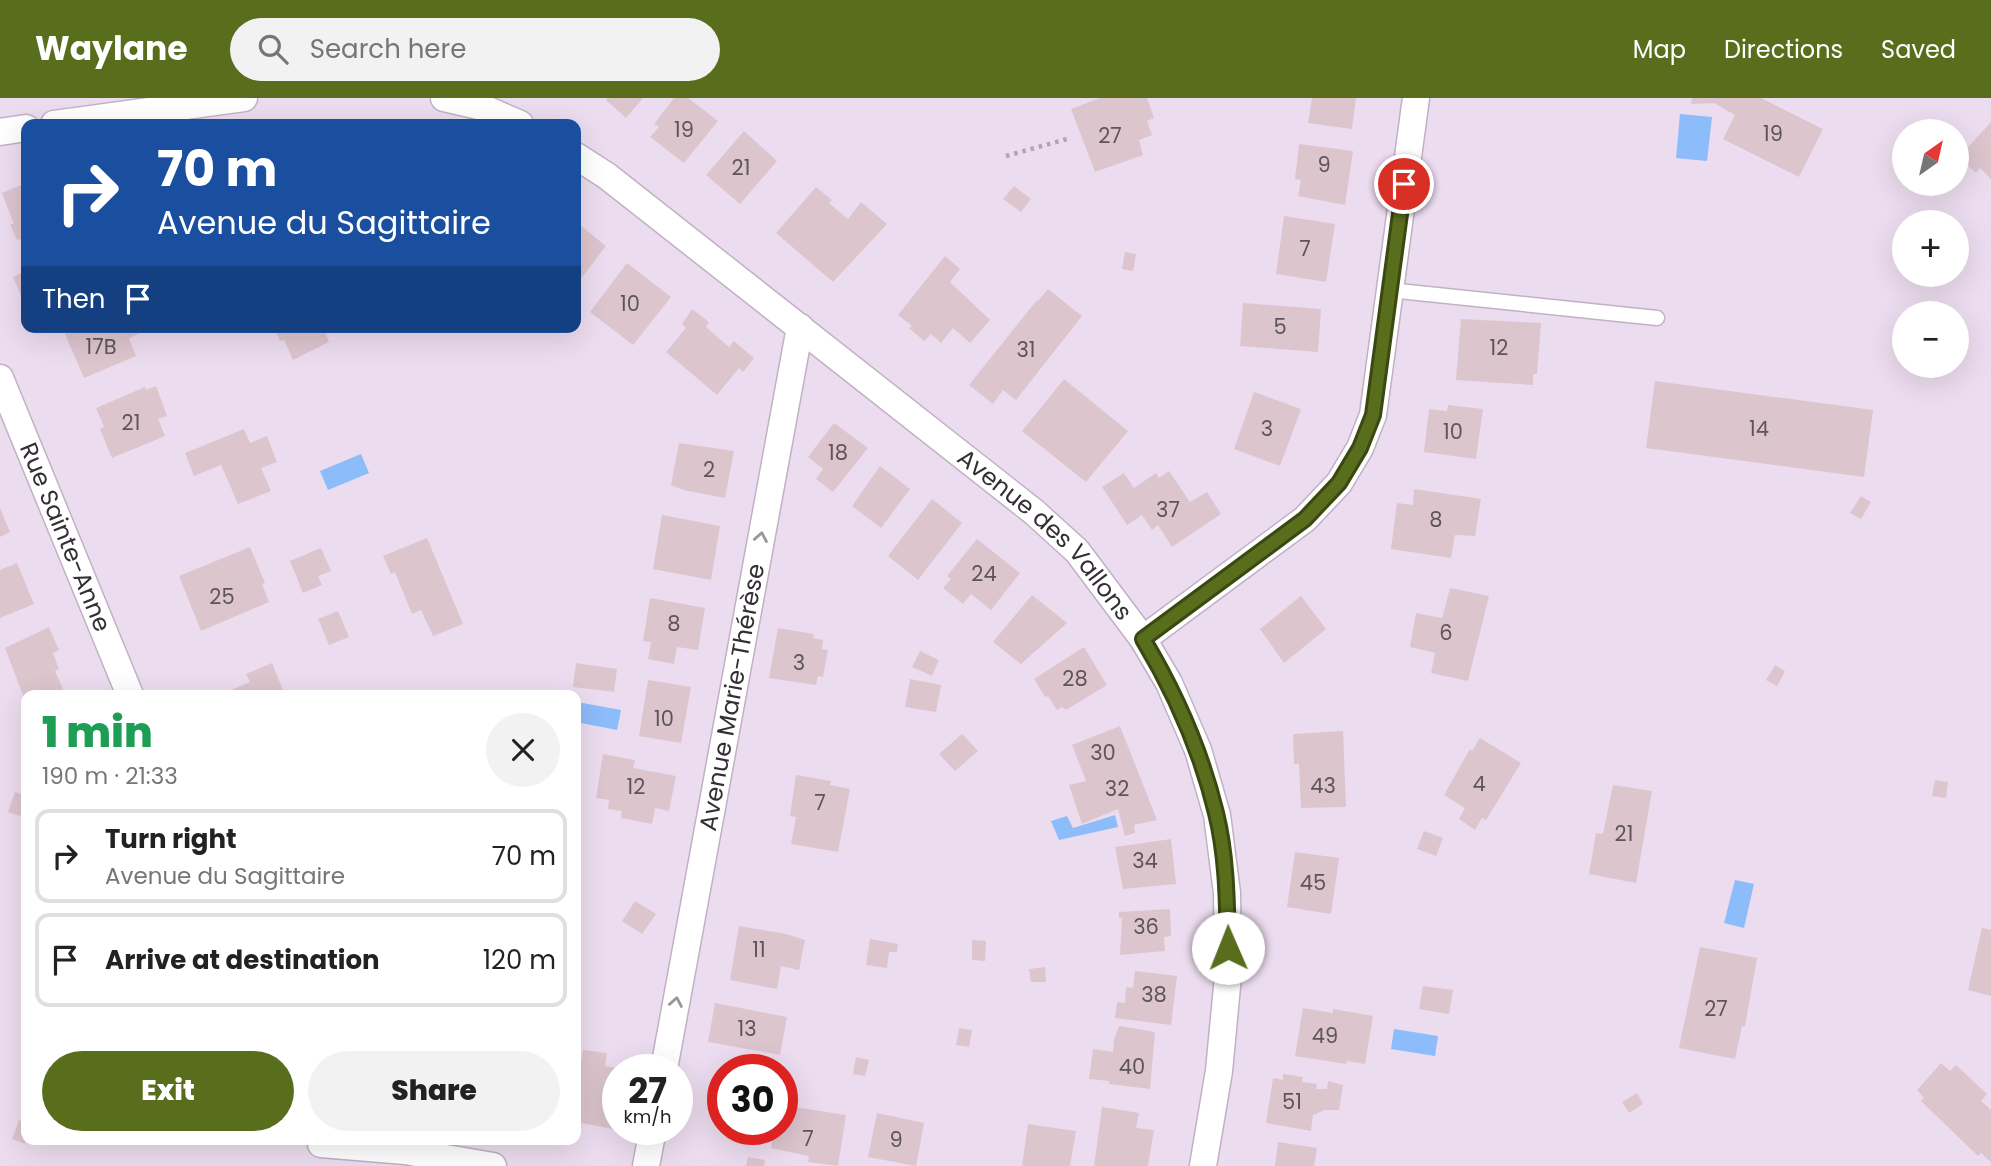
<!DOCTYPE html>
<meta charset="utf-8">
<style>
:root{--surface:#fff;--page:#f2f2f2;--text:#222;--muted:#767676;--line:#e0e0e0;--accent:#596e1c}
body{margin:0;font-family:Poppins,sans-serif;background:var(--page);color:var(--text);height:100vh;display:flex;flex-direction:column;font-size:26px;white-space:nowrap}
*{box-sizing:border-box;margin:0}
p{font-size:23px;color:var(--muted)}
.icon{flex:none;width:38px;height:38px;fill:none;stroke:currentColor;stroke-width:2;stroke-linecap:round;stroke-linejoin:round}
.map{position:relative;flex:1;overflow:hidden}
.panel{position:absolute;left:21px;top:592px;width:560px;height:455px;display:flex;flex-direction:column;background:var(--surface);border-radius:14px;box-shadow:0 7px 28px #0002}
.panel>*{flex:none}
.banner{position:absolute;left:21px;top:21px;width:560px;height:214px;border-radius:14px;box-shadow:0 7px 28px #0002;background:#1a4fa0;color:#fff;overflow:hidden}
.needle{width:46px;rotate:34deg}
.tools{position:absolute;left:1892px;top:21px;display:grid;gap:14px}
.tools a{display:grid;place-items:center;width:77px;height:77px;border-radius:50%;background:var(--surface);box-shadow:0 7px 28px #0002;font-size:35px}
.speed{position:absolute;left:602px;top:956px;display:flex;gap:14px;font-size:35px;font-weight:700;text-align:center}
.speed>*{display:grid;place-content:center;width:91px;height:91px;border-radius:50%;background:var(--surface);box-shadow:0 7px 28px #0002;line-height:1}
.speed small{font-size:18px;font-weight:400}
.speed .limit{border:10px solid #d22;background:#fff;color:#111}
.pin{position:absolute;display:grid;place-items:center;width:60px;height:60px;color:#fff;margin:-30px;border:4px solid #fff;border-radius:50%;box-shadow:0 2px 7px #0007}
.me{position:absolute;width:77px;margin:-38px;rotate:359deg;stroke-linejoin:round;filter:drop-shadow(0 0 5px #0008)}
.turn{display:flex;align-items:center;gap:24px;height:147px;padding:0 21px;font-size:32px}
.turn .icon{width:91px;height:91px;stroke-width:2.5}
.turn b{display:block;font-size:49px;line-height:60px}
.then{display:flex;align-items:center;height:66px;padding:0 21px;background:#0003;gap:14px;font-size:26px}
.round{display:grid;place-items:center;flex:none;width:74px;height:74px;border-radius:37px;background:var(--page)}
.summary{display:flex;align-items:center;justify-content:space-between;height:119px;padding:0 21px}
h1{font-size:42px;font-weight:800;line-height:52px;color:#1e9e55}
.primary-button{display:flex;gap:14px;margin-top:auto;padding:14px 21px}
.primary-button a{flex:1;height:80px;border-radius:42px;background:var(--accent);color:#fff;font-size:28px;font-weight:800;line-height:80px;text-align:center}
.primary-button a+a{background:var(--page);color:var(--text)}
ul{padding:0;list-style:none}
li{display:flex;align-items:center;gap:21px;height:94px;margin:0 14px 10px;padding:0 7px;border:4px solid var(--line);border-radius:14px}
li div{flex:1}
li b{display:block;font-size:26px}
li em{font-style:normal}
header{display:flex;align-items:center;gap:42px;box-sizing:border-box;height:98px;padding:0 35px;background:var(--accent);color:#fff}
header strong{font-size:33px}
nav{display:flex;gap:38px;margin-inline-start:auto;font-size:24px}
.search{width:490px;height:63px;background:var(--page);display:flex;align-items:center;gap:18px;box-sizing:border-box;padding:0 24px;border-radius:38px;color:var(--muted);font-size:26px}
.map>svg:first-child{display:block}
.water{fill:#8dbcfa}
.building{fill:#ddc5ce}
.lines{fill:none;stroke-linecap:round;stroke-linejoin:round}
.service-casing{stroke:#c0b1c3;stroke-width:17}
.minor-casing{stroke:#c0b1c3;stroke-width:29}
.path{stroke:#b1a4b3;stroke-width:4.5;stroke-dasharray:3.5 5;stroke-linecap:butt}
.service{stroke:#fff;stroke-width:14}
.minor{stroke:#fff;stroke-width:26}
.oneway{stroke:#9a969a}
.route-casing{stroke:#3a4812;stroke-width:18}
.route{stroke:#596e1c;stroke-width:12}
.labels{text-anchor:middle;stroke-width:6;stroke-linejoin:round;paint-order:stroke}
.number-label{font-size:21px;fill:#5e545b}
.street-label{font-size:24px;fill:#342e35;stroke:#f9e9fc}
</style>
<header>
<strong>Waylane</strong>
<div class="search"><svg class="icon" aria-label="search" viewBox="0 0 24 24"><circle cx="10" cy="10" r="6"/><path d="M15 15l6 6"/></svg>Search here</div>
<nav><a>Map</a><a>Directions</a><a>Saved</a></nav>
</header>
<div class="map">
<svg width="1991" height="1068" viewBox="0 0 1991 1068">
<rect width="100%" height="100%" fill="#ecdcef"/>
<path class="water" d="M 1680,16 L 1712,19 L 1707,63 L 1676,60 Z
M 361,356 L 369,375 L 328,392 L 320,373 Z
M 577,604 L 621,612 L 617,632 L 576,624 Z
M 1115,717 L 1118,729 L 1059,742 L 1051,723 L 1067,718 L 1073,730 Z
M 1735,782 L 1754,786 L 1744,830 L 1724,825 Z
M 1394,931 L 1438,938 L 1435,958 L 1391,951 Z"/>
<path class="building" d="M 607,0 L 643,0 L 626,20 L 606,2 Z
M 674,0 L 688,0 L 718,23 L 684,65 L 650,39 L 659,29 L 654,26 Z
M 1100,0 L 1147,0 L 1154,20 L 1147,23 L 1152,37 L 1139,42 L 1143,57 L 1095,74 L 1071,11 Z
M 1312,0 L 1356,0 L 1352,31 L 1308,25 Z
M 1692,0 L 1761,0 L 1823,31 L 1799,79 L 1723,41 L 1735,17 L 1714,5 L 1691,6 Z
M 1991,24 L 1991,81 L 1980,70 L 1976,75 L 1959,59 Z
M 744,33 L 777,63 L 740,106 L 706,77 Z
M 1299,46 L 1353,53 L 1345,107 L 1298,98 L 1301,82 L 1295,81 Z
M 26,85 L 26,144 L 22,145 L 20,141 L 17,142 L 10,126 L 14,126 L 2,95 Z
M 1014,88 L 1031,101 L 1021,114 L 1003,101 Z
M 816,89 L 832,102 L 829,105 L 848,121 L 861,104 L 887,126 L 833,184 L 776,135 Z
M 1284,118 L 1335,126 L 1326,184 L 1276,176 Z
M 576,124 L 606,148 L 576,187 Z
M 1125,154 L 1136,156 L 1133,173 L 1122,171 Z
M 945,158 L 960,171 L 950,184 L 990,222 L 970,245 L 953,230 L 941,245 L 931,236 L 924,243 L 909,230 L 912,228 L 898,217 Z
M 627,165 L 671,199 L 633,247 L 590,214 Z
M 26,173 L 26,209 L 13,179 Z
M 1048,191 L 1082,218 L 1016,302 L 1003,292 L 993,306 L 969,287 L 1037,202 L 1038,203 Z
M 1243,205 L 1321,211 L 1318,254 L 1240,248 Z
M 692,211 L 709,224 L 706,229 L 729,249 L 734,243 L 754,260 L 743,274 L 739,270 L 717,297 L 666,254 L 686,230 L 682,226 Z
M 1461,221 L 1541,225 L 1537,276 L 1533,276 L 1533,287 L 1456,282 Z
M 82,229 L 154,229 L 129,240 L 136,258 L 84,280 L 65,236 Z
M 274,229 L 323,229 L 329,244 L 293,262 L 284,242 L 280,243 Z
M 1064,281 L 1128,333 L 1086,384 L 1022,333 Z
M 1655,283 L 1873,312 L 1864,379 L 1646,350 Z
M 156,288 L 167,318 L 158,321 L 165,338 L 112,360 L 100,331 L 104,329 L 96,310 L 145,289 L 146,292 Z
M 1254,294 L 1301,311 L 1280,368 L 1234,351 Z
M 1448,307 L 1483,311 L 1476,361 L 1424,354 L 1429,311 L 1447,313 Z
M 834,325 L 868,350 L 833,394 L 816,381 L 823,371 L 808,359 Z
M 244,331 L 250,345 L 267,338 L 277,364 L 261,370 L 271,393 L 238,406 L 221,367 L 194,378 L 185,355 Z
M 679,345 L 734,353 L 725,400 L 684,392 L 671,387 Z
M 880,368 L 910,391 L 881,430 L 852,408 Z
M 1169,373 L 1190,404 L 1207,394 L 1221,416 L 1172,449 L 1158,427 L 1152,432 L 1142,417 L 1127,427 L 1102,389 L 1124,375 L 1134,390 L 1156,375 L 1159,380 Z
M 1414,391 L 1481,401 L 1475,438 L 1455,437 L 1451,460 L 1391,451 L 1397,405 L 1413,407 Z
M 1861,398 L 1871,404 L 1861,421 L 1850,415 Z
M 932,401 L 962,425 L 918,482 L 888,458 Z
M 0,410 L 10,434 L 0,439 Z
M 662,417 L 720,428 L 711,482 L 653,471 Z
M 427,440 L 463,526 L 433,538 L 421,512 L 412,516 L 395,474 L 391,476 L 383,458 Z
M 977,441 L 1020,475 L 991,512 L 971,496 L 963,506 L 943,490 L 951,481 L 947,478 Z
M 250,449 L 265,485 L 262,486 L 269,504 L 201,533 L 179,478 Z
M 321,450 L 331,473 L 318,478 L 322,487 L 303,495 L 290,463 Z
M 17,465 L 34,506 L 0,520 L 0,472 Z
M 1450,490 L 1489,498 L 1468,583 L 1431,575 L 1435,555 L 1410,549 L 1416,515 L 1442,520 Z
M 1032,497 L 1067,525 L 1021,566 L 993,544 Z
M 1301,498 L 1326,531 L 1284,565 L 1260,531 Z
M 650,500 L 705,510 L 698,552 L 677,549 L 674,566 L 648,561 L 651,544 L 643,543 Z
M 338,513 L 349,539 L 329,547 L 318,521 Z
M 49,529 L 59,552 L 53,555 L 59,571 L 55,573 L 63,591 L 50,597 L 26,597 L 26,605 L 5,550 Z
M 778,530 L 814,536 L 813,540 L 823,542 L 822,551 L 828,552 L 823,579 L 818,578 L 816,587 L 769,580 Z
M 1084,549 L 1107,587 L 1066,612 L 1062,609 L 1057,612 L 1048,598 L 1045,599 L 1034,581 Z
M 920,553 L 939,562 L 932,578 L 912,569 Z
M 272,565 L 285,597 L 220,597 L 250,584 L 246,576 Z
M 576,565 L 617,571 L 614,594 L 573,589 Z
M 1775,567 L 1785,573 L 1777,588 L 1766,582 Z
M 910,581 L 941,587 L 936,614 L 905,609 Z
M 648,582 L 691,589 L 681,645 L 639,638 Z
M 1120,628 L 1157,722 L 1134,727 L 1135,735 L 1125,738 L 1118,711 L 1082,726 L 1069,687 L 1086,683 L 1072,647 Z
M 1343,633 L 1346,709 L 1301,710 L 1299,666 L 1294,666 L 1293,636 Z
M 962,636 L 978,653 L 955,673 L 939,656 Z
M 1480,640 L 1521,665 L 1486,722 L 1482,720 L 1475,732 L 1459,721 L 1465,710 L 1444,697 L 1470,651 L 1472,653 Z
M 603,656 L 635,662 L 633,670 L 676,678 L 669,713 L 655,710 L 652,726 L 621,720 L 622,713 L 608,711 L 609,702 L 596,700 Z
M 796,677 L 831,683 L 830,687 L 850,691 L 838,754 L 791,746 L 796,719 L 790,718 Z
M 1935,682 L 1948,684 L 1946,700 L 1932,698 Z
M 1613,687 L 1652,693 L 1636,785 L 1589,776 L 1596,735 L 1603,736 Z
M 15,694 L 26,698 L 26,720 L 8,714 Z
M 1424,733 L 1443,740 L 1436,758 L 1417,751 Z
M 1171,741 L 1176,786 L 1123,791 L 1115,749 Z
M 1295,754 L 1339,760 L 1331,816 L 1287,809 Z
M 635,803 L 656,816 L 642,836 L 622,823 Z
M 1170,811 L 1171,838 L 1164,839 L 1165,853 L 1120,857 L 1122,820 L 1119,820 L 1119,814 Z
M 739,828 L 786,836 L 805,842 L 799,872 L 781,868 L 777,891 L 730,882 Z
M 1982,830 L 1991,832 L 1991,898 L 1968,892 Z
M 870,841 L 898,846 L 897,854 L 889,854 L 887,870 L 866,867 Z
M 972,842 L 986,843 L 985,863 L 972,862 Z
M 1700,849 L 1757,860 L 1745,928 L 1742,928 L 1735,961 L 1679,950 Z
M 1045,869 L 1046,884 L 1031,884 L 1029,871 Z
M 1135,873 L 1177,878 L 1171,927 L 1115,920 L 1117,904 L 1125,905 L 1126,889 L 1133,890 Z
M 1423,888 L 1453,892 L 1449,916 L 1419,911 Z
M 715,905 L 787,919 L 780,957 L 708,944 Z
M 1303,910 L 1333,915 L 1333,911 L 1373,918 L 1365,966 L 1347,963 L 1346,966 L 1295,958 Z
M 1119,928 L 1155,934 L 1150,991 L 1109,986 L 1109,983 L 1089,981 L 1093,951 L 1113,954 L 1114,941 Z
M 959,930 L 972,932 L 969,949 L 956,947 Z
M 583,952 L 607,955 L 605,968 L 618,970 L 618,1032 L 576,1024 L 576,995 Z
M 856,959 L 869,962 L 865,978 L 853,976 Z
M 1941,965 L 1950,973 L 1956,967 L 1987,996 L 1981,1003 L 1991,1012 L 1991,1064 L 1981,1055 L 1978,1058 L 1921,1003 L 1924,1000 L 1917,992 Z
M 1283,976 L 1303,979 L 1302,984 L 1317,986 L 1316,991 L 1327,991 L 1328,983 L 1343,987 L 1339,1012 L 1325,1012 L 1313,1017 L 1311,1033 L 1266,1025 L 1273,980 L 1283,982 Z
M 1637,995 L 1643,1006 L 1629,1015 L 1622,1004 Z
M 782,1007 L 846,1017 L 838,1068 L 808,1064 L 809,1058 L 771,1050 L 774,1031 L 782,1031 Z
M 1102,1009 L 1139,1015 L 1136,1030 L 1154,1032 L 1148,1068 L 1094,1068 Z
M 877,1015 L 924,1025 L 916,1068 L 868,1059 Z
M 19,1022 L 26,1025 L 25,1046 L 12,1041 Z
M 1028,1026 L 1076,1033 L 1070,1068 L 1022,1068 Z
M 1278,1044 L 1317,1050 L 1314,1068 L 1275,1068 Z
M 748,1059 L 765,1062 L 764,1068 L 746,1068 Z"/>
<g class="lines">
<g class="service-casing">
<path id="service" d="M 1389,192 L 1657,220"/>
</g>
<g class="minor-casing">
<g id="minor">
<path d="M 444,0 L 479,8 L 520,26"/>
<path d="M 54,26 L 244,0"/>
<path d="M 0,34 L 26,30"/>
<path id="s1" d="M 576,58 L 607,78 L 1034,414 L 1077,453 L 1143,541 L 1169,585 L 1198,652 L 1217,717 L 1227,795 L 1228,878 L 1219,973 L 1203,1068"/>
<path id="s2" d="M 0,280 L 130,597"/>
<path d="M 1143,541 L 1305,421 L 1339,385 L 1360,350 L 1373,317 L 1416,0"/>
<path id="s3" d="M 664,971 L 800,229"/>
<path d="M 321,1046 L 405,1053 L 493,1068"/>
<path d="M 646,1068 L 653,1031"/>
</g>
</g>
<path class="path" d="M 1006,58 L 1067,41"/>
<use href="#service" class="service"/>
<use href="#minor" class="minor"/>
</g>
<defs><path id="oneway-chevron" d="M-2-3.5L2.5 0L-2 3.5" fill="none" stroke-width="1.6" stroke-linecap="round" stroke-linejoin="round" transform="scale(1.75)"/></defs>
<g class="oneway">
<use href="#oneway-chevron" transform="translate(761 439) rotate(-80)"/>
<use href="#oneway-chevron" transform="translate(676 904) rotate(-80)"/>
</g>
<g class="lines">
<g class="route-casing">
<path id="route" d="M 1228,850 C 1227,806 1227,759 1216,715 C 1201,653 1176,596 1143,541 L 1305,421 L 1339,385 L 1360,350 L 1373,317 L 1404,86"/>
</g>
<use href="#route" class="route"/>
</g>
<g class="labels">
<g class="number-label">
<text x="684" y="39">19</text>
<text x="1773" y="43">19</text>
<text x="1110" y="45">27</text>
<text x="1324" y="74">9</text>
<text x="741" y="77">21</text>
<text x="1305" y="158">7</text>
<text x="630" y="213">10</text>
<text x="1280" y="236">5</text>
<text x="101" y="256">17B</text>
<text x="1499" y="257">12</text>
<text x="1026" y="259">31</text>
<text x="131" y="332">21</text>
<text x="1267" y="338">3</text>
<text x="1759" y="338">14</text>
<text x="1453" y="341">10</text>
<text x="838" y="362">18</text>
<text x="709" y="379">2</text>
<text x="1168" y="419">37</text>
<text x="1436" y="429">8</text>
<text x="984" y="483">24</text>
<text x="222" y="506">25</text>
<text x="674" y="533">8</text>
<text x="1446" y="542">6</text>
<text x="799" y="572">3</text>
<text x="1075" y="588">28</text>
<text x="664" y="628">10</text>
<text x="1103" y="662">30</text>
<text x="1479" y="693">4</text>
<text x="1323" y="695">43</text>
<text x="636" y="696">12</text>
<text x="1117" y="698">32</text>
<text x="820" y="712">7</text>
<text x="1624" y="743">21</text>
<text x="1145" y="770">34</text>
<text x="1313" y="792">45</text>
<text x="1146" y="836">36</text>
<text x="759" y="859">11</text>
<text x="1154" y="904">38</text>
<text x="1716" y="918">27</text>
<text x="747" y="938">13</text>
<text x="1325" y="945">49</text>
<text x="1132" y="976">40</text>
<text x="1292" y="1011">51</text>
<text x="808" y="1048">7</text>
<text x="896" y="1049">9</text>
</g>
<g class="street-label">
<text dy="8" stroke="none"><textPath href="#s2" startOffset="172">Rue Sainte-Anne</textPath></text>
<text dy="8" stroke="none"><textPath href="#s1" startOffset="604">Avenue des Vallons</textPath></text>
<text dy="8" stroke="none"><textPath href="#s3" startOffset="378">Avenue Marie-Thérèse</textPath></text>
</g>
</g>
</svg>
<div class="tools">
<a><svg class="needle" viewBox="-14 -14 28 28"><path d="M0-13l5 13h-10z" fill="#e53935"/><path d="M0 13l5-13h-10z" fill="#767676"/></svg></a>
<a>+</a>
<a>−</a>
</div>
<div class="speed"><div>27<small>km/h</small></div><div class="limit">30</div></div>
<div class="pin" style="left:1404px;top:86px;background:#d93025"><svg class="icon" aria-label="arrive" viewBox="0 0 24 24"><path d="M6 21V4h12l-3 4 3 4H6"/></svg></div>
<svg class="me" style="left:1228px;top:850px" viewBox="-20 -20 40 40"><circle r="19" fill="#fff"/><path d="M0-13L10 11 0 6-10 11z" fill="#596e1c"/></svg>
<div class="banner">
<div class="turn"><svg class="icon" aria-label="right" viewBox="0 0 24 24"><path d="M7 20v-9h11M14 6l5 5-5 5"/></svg><div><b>70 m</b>Avenue du Sagittaire</div></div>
<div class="then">Then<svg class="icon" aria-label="arrive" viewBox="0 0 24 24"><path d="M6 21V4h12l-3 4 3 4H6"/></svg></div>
</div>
<section class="panel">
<div class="summary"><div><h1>1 min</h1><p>190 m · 21:33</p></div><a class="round"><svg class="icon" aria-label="close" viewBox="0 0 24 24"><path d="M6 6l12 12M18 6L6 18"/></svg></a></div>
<ul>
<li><svg class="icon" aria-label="right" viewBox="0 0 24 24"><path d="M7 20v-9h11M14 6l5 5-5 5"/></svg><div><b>Turn right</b><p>Avenue du Sagittaire</p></div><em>70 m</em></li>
<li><svg class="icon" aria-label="arrive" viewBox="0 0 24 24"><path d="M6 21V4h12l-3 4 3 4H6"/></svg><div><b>Arrive at destination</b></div><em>120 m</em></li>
</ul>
<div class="primary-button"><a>Exit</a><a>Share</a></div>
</section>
</div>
